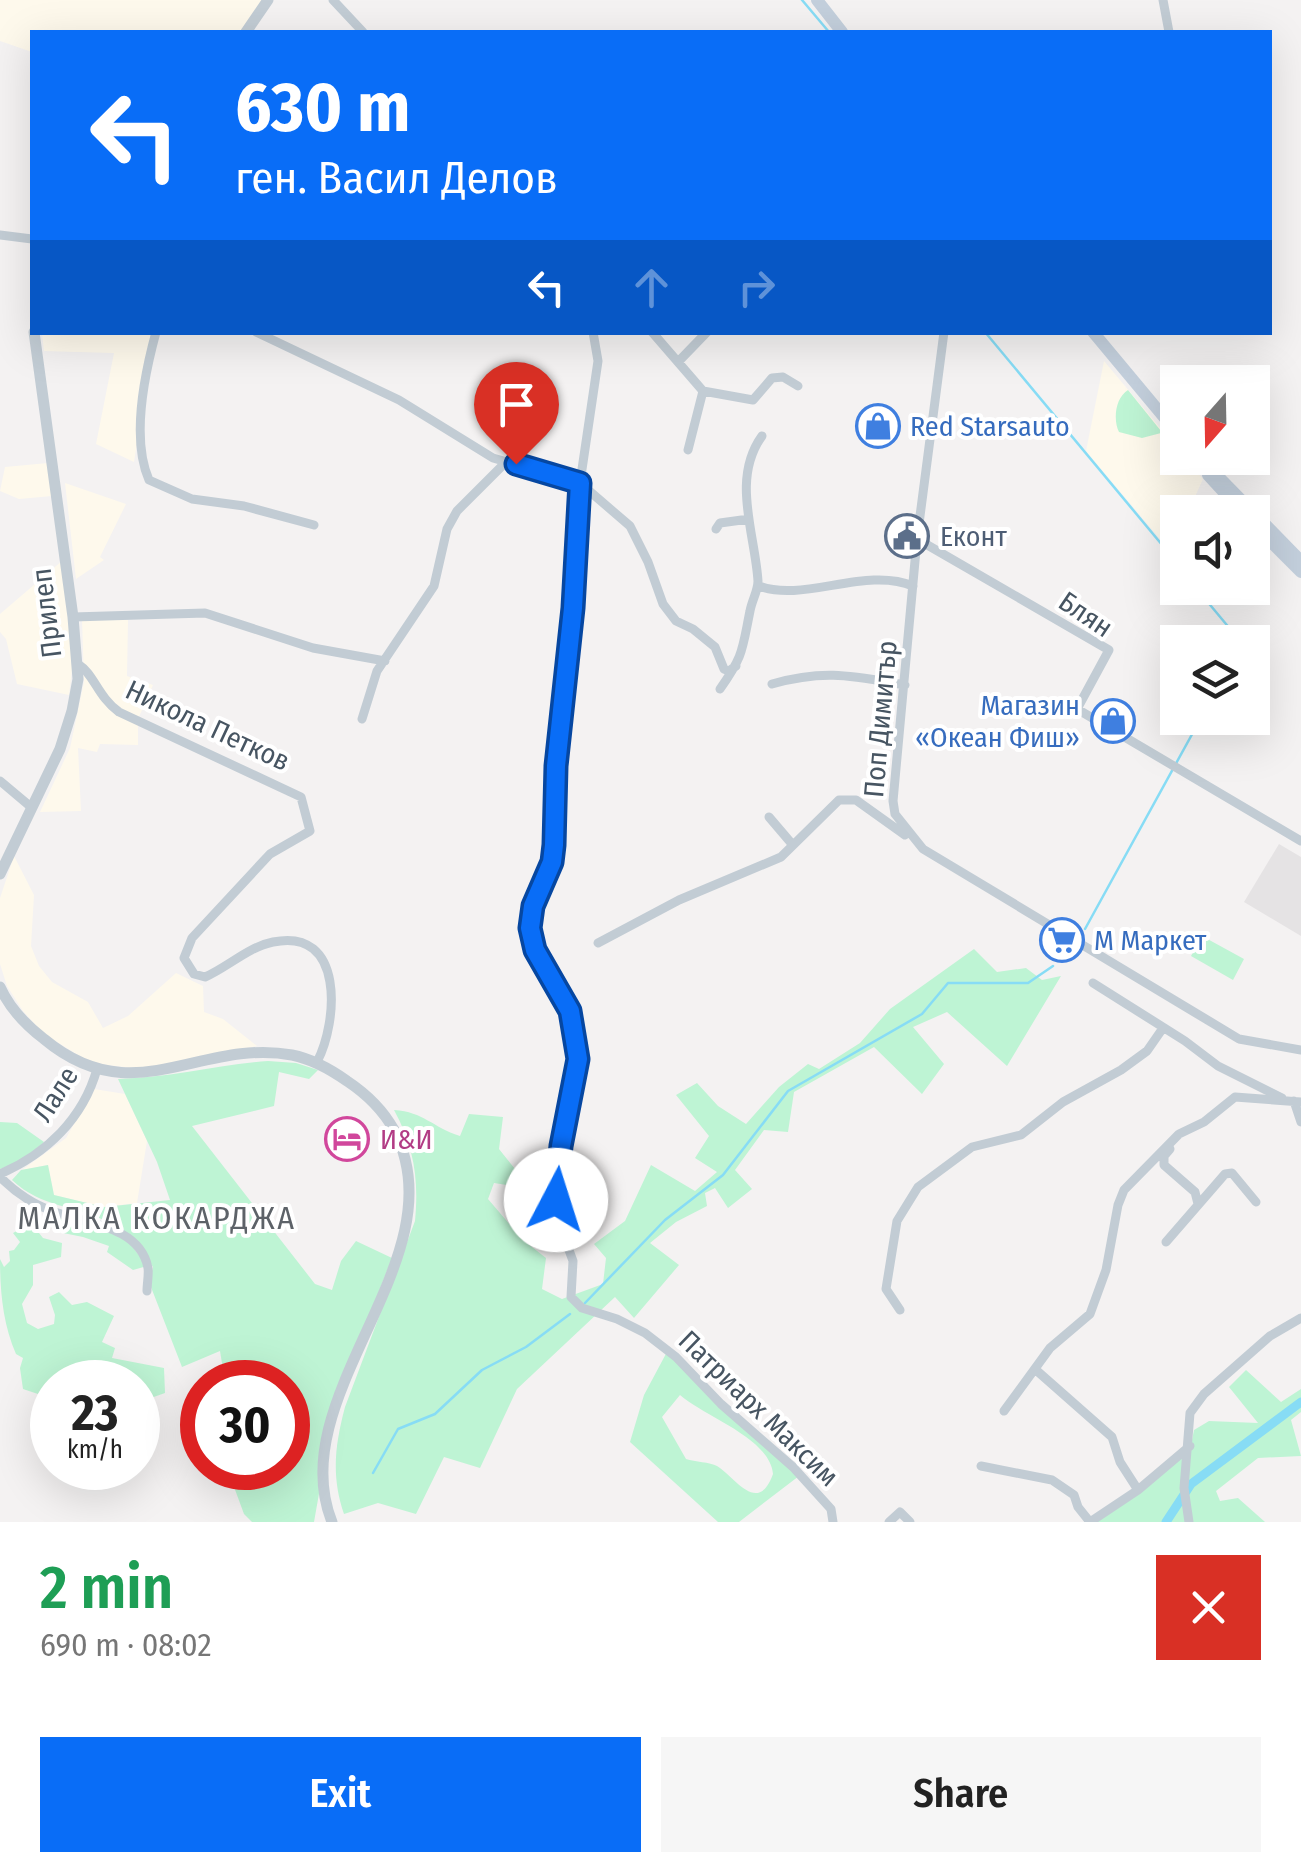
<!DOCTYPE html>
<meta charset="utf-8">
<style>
:root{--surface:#fff;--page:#f6f6f6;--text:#222;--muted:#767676;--accent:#096df7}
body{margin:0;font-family:"Fira Sans Condensed",sans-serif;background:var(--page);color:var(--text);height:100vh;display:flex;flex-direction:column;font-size:38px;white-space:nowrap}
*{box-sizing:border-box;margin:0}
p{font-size:32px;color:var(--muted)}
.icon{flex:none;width:55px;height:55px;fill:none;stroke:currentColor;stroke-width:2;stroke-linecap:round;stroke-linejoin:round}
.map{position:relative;height:1522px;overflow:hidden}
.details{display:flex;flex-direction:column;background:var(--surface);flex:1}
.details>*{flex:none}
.hud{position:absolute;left:30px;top:30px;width:1242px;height:305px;border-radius:0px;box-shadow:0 10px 40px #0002;background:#096df7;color:#fff;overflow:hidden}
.needle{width:65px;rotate:200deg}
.fabs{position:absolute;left:1160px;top:365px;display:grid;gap:20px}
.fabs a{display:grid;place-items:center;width:110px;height:110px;border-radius:0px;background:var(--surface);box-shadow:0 10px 40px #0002;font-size:50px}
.speed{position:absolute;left:30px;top:1360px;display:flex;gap:20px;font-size:50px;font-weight:700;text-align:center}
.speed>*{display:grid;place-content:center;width:130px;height:130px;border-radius:50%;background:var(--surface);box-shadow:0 10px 40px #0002;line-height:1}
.speed small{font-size:25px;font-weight:400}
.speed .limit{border:15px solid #d22;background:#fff;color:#111}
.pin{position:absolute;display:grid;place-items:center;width:85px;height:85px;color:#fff;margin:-102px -42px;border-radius:50% 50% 50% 0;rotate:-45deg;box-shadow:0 0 10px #0007}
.pin .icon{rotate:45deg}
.me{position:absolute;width:110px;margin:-55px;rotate:5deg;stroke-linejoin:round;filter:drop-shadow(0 0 8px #0008)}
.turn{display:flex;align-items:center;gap:35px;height:210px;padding:0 40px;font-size:45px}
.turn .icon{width:130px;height:130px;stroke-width:2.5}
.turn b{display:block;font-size:70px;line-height:85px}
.lanes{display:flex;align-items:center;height:95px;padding:0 40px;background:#0003;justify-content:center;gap:50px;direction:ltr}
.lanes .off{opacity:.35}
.round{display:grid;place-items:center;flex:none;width:105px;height:105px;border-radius:0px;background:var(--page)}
.headline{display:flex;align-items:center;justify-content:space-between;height:170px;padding:0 40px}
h1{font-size:60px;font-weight:600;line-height:75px;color:#1e9e55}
.action{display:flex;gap:20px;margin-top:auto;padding:20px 40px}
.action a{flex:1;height:115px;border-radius:0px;background:var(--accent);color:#fff;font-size:40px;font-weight:600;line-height:115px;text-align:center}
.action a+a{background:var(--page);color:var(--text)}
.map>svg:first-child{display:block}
.commercial{fill:#fef9ec}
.education{fill:#e5e3e4}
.green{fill:#bef4d4;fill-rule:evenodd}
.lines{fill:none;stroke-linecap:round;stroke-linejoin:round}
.stream{stroke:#87dcf5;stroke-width:2.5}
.canal{stroke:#87dcf5;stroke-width:9}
.minor{stroke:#c2ccd4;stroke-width:9}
.tertiary{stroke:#c2ccd4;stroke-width:11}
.secondary{stroke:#c3cfdc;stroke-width:12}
.route-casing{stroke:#0647a1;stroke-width:25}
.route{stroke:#096df7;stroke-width:18}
.labels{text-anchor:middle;stroke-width:8;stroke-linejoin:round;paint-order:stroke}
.shop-label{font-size:28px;fill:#366cbe;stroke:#fff;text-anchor:start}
.service-label{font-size:28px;fill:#4e5e75;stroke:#fff;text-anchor:start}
.street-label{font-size:28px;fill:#475562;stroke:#fff}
.hotel-label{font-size:28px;fill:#b23c85;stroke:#fff;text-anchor:start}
.quarter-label{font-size:32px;letter-spacing:2.5px;fill:#5d6268;stroke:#fff}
</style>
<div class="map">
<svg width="1301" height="1522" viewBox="0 0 1301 1522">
<rect width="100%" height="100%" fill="#f4f2f2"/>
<path class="commercial" d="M 0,0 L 263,0 L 240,32 L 32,32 L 32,52 L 0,41 Z
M 42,333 L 154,333 L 134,462 L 96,444 L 114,353 L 44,351 Z
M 1104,361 L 1177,448 L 1178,458 L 1185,458 L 1203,479 L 1188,512 L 1178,512 L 1177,524 L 1160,539 L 1086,451 Z
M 48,463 L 52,496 L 19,499 L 0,491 L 5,467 Z
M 65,483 L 126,504 L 100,557 L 104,560 L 76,579 Z
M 62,561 L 73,661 L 69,695 L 17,684 L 6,639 L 0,632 L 0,614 Z
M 82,619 L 128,620 L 127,676 L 153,685 L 138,719 L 138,745 L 100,744 L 97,752 L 78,748 L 81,811 L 40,812 L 70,748 L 84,682 Z
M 14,856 L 34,895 L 31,946 L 39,966 L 52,982 L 88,1002 L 103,1028 L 128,1016 L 176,973 L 203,986 L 204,1012 L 223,1019 L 257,1046 L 141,1069 L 91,1063 L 44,1034 L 23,1011 L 7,986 L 0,964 L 0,898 Z
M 94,1089 L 125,1094 L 147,1141 L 137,1203 L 104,1207 L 54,1195 L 48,1165 L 22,1170 L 66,1138 Z"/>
<path class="education" d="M 1279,844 L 1301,857 L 1301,936 L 1244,902 Z"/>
<path class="green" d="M 1128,390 L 1161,431 L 1161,433 L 1142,438 L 1119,432 C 1113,420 1115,398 1128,390 Z
M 1202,936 L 1244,959 L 1233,980 L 1191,956 Z
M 974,949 L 997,972 L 1026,968 L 1042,980 L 1061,976 L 1007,1066 L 947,1012 L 913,1027 L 944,1064 L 922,1094 L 874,1047 L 794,1092 L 788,1132 L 764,1130 L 735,1170 L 752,1189 L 728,1208 L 715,1188 L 705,1193 L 707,1206 L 676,1222 L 650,1243 L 679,1265 L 634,1318 L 615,1297 L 517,1389 L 480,1468 L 444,1457 L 416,1514 L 378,1503 L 344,1514 C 331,1476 335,1445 345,1407 L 415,1221 C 419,1179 414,1147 394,1110 C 424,1112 432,1127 460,1136 L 469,1114 L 503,1117 L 499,1149 L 531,1189 L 494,1183 L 488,1199 L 523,1240 L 546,1258 L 542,1289 L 562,1299 L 603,1284 L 606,1258 L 594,1244 L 625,1221 L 651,1165 L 695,1191 L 717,1172 L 695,1158 L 709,1136 L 676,1095 L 697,1083 L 718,1106 L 746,1124 L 779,1087 L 808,1064 L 819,1069 L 860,1043 L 890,1009 Z
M 268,1061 L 296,1063 L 318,1070 L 309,1079 L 279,1072 L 274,1106 L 192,1126 L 315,1284 L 332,1290 L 341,1261 L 356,1241 L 392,1258 L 321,1439 L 320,1488 L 314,1522 L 252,1522 L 244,1514 L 227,1468 L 288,1468 L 288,1382 L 225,1382 L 220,1351 L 182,1367 L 149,1282 L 153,1267 C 141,1249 128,1232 108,1222 C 74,1204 43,1209 12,1180 L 21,1170 L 48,1165 L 54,1195 L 104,1207 L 170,1200 L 157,1162 L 118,1079 C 169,1078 217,1065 268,1061 Z
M 0,1122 L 17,1123 L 44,1142 L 22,1161 L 0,1169 Z
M 61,1214 L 126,1238 L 147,1266 L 133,1270 L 107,1252 L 109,1246 L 83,1237 L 58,1232 Z
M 30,1224 L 40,1227 L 39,1233 L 43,1238 L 62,1243 L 61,1257 L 33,1265 L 33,1285 L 22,1304 L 27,1323 L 38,1329 L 54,1324 L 55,1315 L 49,1297 L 59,1292 L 72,1305 L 87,1302 L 114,1316 L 102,1342 L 115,1348 L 112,1358 L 164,1368 L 165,1393 L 148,1399 L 145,1406 L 138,1410 L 138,1382 L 52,1382 L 52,1393 L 38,1394 L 23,1389 L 20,1368 L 23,1358 L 16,1354 C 3,1324 0,1292 0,1259 L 4,1267 L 10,1261 L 9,1251 L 14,1250 L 20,1242 L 13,1233 Z
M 668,1350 L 799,1476 L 739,1522 L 718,1522 L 630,1442 L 644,1395 ZM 680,1395 C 705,1417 770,1438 773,1474 C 758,1516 735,1477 717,1466 C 710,1462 695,1462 686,1459 L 662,1417 Z
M 1246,1370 L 1281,1402 L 1301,1389 L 1301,1412 L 1291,1420 L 1301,1456 L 1258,1458 L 1216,1491 L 1220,1501 L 1238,1498 L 1265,1522 L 1090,1522 L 1190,1450 L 1194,1430 L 1209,1421 L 1258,1423 L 1229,1387 Z"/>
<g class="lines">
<path class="stream" d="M 802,0 L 829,32
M 985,332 L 1178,564
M 1196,588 L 1231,630 L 1236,642
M 1085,929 L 1201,718
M 1064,959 L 1072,953
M 585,1303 L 665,1220 L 723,1175 L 788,1091 L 922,1014 L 948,983 L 1028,983 L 1053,966
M 373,1473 L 398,1429 L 435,1414 L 482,1370 L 526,1347 L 570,1314"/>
<path class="canal" d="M 1166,1522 L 1191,1484 L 1301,1402"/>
<path class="minor" d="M 333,0 L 363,32
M 1163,0 L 1169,32
M 0,235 L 32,239
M 156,332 C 144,376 131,439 149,480 L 192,499 L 244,506 L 314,525
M 256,332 L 399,400 L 493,458 L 580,483 L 630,526 L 648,562 L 663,604 L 676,621 L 693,629 L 715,647 L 724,669 L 729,671 L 736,666
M 593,332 L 598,361 L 577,503 L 576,565 L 557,767 L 555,845 L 552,862 L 533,906 L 530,928 L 535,950 L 570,1011 L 578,1059 L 556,1180 L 558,1220 L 573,1261 L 571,1297 L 582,1308 L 617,1319 L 645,1333 L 676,1357 L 721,1404 L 793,1467 L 831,1509 L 833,1522
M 652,332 L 703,391 L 688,450
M 944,332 L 917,539 L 893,801 L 895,814 L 923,849 L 1239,1039 L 1301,1050
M 678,362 L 707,332
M 703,391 L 753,400 L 772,378 L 783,377 L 798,386
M 716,529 L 720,523 L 749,519
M 917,539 L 1109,650 L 1077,709 L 1301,841
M 759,586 C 803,603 866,566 913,586
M 73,617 L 205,613 L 313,648 L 385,661
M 78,664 C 94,674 98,697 119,712 L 301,797 L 310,831 L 270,854 L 192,938 L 184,958 L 194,974 L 205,977 C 228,967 248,947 273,942 C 345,927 338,1022 317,1062
M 772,684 C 825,669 852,676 905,685
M 720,689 C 744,655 742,650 750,611 C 752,600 758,591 758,581 C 755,533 731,479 762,436
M 362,719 L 377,671 L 434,586 L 447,529 L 457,511 L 505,463
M 0,781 L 31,807
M 769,817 L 792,844
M 598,943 L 679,900 L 781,857 L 839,800 L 856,800 L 905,835
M 1093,983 L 1185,1041 L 1218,1066 L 1282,1098
M 1294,1101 L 1301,1122
M 1170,1149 L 1164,1156 L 1164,1165 L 1195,1192 L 1198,1204
M 0,1174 C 46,1154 83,1119 97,1069
M 0,1177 C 15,1192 32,1204 52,1211 C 83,1223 140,1225 148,1268 C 149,1274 147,1284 147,1291
M 1166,1242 L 1225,1174 L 1232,1173 L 1256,1202
M 900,1310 L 886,1289 L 897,1221 L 918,1187 L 972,1147 L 1021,1135 L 1063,1102 L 1121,1070 L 1147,1051 L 1163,1028
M 1036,1370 L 1112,1437 L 1120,1462 L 1138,1490
M 1004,1411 L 1050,1348 L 1090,1314 L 1106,1270 L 1118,1205 L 1124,1190 L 1179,1134 L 1204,1122 L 1235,1097 L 1301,1102
M 981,1466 L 1052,1480 L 1074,1495 L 1078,1507 L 1090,1522 L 1138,1490 L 1190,1446
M 889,1522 L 900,1512 L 910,1522
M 1189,1522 L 1184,1488 L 1190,1413 L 1204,1394 L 1270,1336 L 1301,1318"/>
<path class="tertiary" d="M 246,32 L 268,0
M 0,874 L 60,749 L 72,711 L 78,679 L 73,617 L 34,332
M 0,987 C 9,1007 27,1026 44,1039 C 134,1114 199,1038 292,1055 C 312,1059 330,1069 347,1081 C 365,1093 383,1110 394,1130 C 461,1257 281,1395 332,1522"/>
<path class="secondary" d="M 817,0 L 842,32
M 1093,332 L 1178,434
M 1200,458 L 1301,561
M 1208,475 L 1242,512
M 1252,523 L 1301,572"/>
</g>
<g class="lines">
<g class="route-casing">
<path id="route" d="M 516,464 L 580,483 L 573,608 L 556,766 L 554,845 L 552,862 L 533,906 L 530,928 L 535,950 L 570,1011 L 578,1059 L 561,1146 L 556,1200"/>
</g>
<use href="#route" class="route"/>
</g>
<defs>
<g id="shop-ring" transform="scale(2.25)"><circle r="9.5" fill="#fff" stroke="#3f7fe0" stroke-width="1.5"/><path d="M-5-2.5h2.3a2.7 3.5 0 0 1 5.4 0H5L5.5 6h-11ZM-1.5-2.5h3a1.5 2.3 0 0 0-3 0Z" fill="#3f7fe0"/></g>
<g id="civic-ring" transform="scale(2.25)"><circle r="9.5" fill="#fff" stroke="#5c6f8a" stroke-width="1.5"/><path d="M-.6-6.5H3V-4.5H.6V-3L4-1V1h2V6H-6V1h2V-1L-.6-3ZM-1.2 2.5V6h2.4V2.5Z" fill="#5c6f8a"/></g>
<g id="supermarket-ring" transform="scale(2.25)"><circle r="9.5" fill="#fff" stroke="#3f7fe0" stroke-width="1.5"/><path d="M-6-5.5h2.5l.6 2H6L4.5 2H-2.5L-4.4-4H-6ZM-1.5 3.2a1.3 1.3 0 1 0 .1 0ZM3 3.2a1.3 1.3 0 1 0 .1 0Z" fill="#3f7fe0"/></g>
<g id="hotel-ring" transform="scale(2.25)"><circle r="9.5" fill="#fff" stroke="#d1479c" stroke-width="1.5"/><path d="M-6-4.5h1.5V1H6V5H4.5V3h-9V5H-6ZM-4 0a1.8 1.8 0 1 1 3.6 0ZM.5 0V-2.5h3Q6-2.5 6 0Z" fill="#d1479c"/></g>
</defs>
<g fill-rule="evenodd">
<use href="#shop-ring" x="878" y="426"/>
<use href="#civic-ring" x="907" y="536"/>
<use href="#shop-ring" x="1113" y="721"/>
<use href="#supermarket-ring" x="1062" y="940"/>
<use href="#hotel-ring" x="347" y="1139"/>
</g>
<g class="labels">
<g class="shop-label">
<text x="910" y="436">Red Starsauto</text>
<text x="1080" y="715" text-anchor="end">Магазин<tspan x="1080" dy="32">«Океан Фиш»</tspan></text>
<text x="1094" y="950">М Маркет</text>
</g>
<g class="service-label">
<text x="940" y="546">Еконт</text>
</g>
<g class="street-label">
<text transform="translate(46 613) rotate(-97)" y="10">Прилеп</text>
<text transform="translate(1086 614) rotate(34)" y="10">Блян</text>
<text transform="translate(880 719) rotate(-85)" y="10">Поп Димитър</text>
<text transform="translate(208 725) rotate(25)" y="10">Никола Петков</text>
<text transform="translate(55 1094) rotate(-58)" y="10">Лале</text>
<text transform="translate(759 1408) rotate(44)" y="10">Патриарх Максим</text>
</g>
<g class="hotel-label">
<text x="380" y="1149">И&amp;И</text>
</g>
<g class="quarter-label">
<text x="157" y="1229">МАЛКА КОКАРДЖА</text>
</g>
</g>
</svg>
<div class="fabs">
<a><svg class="needle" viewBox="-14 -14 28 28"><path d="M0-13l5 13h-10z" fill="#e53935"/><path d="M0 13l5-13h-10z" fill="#767676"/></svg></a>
<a><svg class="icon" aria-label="sound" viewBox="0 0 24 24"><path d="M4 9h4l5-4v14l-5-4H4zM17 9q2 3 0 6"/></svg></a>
<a><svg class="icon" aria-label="layers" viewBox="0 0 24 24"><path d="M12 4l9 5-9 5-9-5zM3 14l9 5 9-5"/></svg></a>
</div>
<div class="speed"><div>23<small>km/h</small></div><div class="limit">30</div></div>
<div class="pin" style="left:516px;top:464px;background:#d93025"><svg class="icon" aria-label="arrive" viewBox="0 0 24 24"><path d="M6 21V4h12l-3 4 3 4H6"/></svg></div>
<svg class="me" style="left:556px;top:1200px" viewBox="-20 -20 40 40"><circle r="19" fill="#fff"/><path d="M0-13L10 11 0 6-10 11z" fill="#096df7"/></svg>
<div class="hud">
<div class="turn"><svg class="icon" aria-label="left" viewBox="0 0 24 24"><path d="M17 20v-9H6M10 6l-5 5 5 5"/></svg><div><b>630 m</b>ген. Васил Делов</div></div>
<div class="lanes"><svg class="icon" aria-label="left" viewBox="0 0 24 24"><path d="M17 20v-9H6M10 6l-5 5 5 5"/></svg><svg class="icon off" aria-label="ahead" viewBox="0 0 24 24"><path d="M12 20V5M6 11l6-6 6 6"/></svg><svg class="icon off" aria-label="right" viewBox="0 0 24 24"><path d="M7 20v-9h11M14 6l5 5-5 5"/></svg></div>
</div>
</div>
<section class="details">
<div class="headline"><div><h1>2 min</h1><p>690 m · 08:02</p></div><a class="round" style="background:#d93025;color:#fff"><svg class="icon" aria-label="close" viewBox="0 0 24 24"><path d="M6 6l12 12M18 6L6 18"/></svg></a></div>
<div class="action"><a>Exit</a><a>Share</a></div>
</section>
